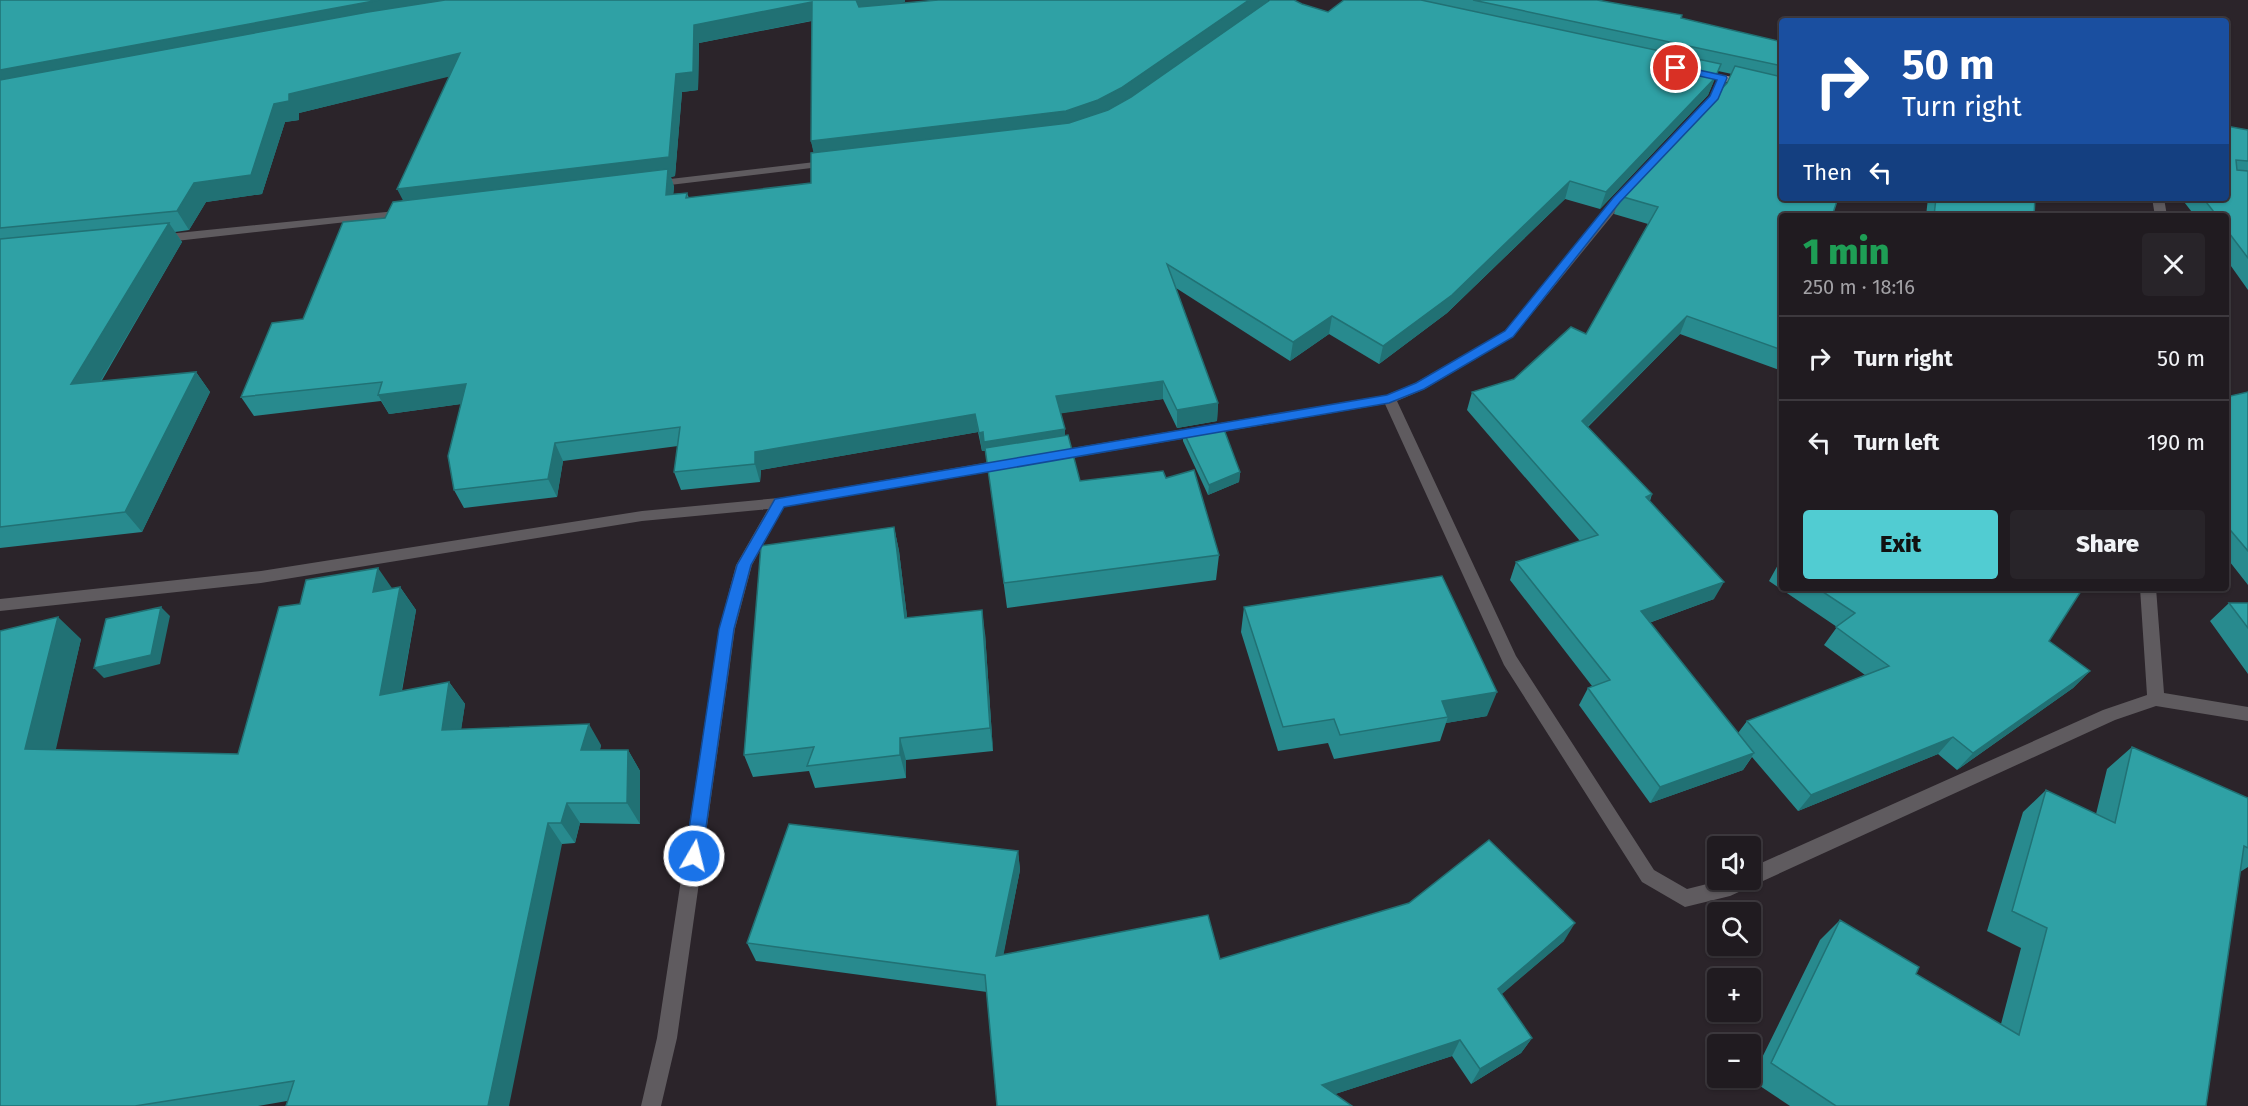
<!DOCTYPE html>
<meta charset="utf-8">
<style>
:root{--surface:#201b20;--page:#282429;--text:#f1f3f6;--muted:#a2a1a5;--line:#3d393e;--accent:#51ccd2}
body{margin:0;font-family:"Fira Sans",sans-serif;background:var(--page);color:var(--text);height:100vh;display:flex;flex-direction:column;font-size:22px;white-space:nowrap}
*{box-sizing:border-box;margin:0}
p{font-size:20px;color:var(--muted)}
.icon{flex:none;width:33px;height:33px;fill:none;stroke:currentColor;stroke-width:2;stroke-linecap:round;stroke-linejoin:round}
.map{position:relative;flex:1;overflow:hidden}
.sheet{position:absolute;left:1779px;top:213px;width:450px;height:378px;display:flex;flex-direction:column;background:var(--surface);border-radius:6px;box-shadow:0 2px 4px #0004,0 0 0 2px var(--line)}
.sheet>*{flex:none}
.banner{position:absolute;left:1779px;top:18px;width:450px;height:183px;border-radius:6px;box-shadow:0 2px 4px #0004,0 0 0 2px var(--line);background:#1a4fa0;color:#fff;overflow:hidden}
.fabs{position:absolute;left:1707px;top:836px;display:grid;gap:12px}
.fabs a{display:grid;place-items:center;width:54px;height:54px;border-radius:6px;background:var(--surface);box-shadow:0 2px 4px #0004,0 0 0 2px var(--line);font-size:30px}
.pin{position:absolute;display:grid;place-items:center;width:51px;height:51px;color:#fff;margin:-26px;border:3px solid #fff;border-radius:50%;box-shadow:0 2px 6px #0007}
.me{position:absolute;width:66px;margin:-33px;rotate:8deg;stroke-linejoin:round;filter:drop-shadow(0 0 4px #0008)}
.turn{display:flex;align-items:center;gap:21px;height:126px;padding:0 24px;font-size:27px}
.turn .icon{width:78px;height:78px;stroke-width:2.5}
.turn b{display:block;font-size:42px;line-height:51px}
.then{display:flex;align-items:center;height:57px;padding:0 24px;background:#0003;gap:12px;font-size:22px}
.round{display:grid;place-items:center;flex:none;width:63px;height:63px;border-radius:6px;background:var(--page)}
.head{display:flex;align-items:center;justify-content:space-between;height:102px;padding:0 24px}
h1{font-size:36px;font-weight:800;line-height:45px;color:#1e9e55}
.button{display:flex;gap:12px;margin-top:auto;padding:12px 24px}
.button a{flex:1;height:69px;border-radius:6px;background:var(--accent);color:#111;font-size:24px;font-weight:800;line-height:69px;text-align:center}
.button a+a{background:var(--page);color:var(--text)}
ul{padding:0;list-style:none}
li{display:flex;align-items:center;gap:18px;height:84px;padding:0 24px;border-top:2px solid var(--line)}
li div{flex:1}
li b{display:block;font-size:22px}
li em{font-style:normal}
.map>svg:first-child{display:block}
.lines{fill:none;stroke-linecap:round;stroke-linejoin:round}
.minor{fill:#5f5b5f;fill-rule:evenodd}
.major{fill:#989096;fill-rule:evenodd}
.wall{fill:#288a8e;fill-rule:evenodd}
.shaded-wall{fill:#217174}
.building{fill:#2fa1a5;stroke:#217174;stroke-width:1.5}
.route{fill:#1a73e8;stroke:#114b97;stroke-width:1.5}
</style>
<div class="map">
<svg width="2248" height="1106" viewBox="0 0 2248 1106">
<rect width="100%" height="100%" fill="#2b242a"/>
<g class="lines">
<path class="minor" d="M 1719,76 L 1728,78 L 1720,97 L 1705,113 L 1697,113 L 1696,111 L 1710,96 Z
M 832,160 L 836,161 L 836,165 L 653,187 L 647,184 L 653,181 Z
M 1633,180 L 1637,181 L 1637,185 L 1513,337 L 1425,389 L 1397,401 L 1516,656 L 1654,870 L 1687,889 L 1727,879 L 1750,879 L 1750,868 L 2103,710 L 2147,695 L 2140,588 L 2156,588 L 2164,693 L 2248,707 L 2248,721 L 2156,706 L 2115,720 L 1730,896 L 1685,907 L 1642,882 L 1504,665 L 1385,404 L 1054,461 L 1047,456 L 1054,451 L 1386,395 L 1415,383 L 1505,331 L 1629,181 Z
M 2152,198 L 2164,198 L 2167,216 L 2155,216 Z
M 406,210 L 410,211 L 410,215 L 158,243 L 152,239 L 158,235 Z
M 1007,459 L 1014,464 L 1012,468 L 784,507 L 752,565 L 735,629 L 677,1038 L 661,1106 L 641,1106 L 657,1038 L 719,629 L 736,565 L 768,509 L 642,521 L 261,583 L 0,611 L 0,599 L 261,571 L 642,511 L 779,498 Z"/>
<path class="major" d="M 1697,70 L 1782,87 L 1782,93 L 1693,75 L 1693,71 Z"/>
</g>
<path class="wall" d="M 0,0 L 905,2 L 897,4 L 1268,1 L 1302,4 L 1328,12 L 1344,0 L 1597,0 L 1782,42 L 1782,371 L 1680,334 L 1588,427 L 1652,494 L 1650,501 L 1714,599 L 1649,623 L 1738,733 L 1747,721 L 1865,675 L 1824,645 L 1837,627 L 1769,581 L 1779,563 L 1782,561 L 1782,588 L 2083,588 L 2049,641 L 2090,671 L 2073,688 L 1957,770 L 1938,754 L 1798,811 L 1752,757 L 1743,770 L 1650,803 L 1579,705 L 1588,688 L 1592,686 L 1510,580 L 1516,562 L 1580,541 L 1467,410 L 1472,392 L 1514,379 L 1586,334 L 1648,224 L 1614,214 L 1620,196 L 1727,83 L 1732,74 L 1718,71 L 1708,95 L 1600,209 L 1565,199 L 1447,313 L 1379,364 L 1329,334 L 1290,361 L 1176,288 L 1218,403 L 1217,421 L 1177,428 L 1163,399 L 1060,413 L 1065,429 L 1065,435 L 1080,481 L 1166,478 L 1219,555 L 1216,580 L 1007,608 L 987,460 L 985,451 L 982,451 L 978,432 L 761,470 L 760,482 L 681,490 L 674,472 L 678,446 L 563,461 L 557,497 L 464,508 L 454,490 L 461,404 L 389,414 L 381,401 L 254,416 L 241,397 L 303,319 L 385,218 L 403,200 L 449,76 L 299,113 L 299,120 L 285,122 L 262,194 L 206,202 L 189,230 L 175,232 L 182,242 L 101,382 L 196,372 L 210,392 L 142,532 L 0,548 ZM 812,21 L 811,141 L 814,152 L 811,183 L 689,198 L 687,193 L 673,194 L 674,187 L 671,177 L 675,176 L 682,92 L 698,90 L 699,43 Z
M 2226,126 L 2248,130 L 2248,290 L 2226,259 L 2226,216 L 2195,216 L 2181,198 L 2226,198 Z
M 1928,198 L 2035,198 L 2034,216 L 1926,216 Z
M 2248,392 L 2248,585 L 2226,557 L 2226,397 Z
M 1183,431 L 1240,472 L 1239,482 L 1208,495 L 1183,441 Z
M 894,527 L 899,551 L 907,617 L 985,633 L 993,751 L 906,760 L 906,778 L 815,788 L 809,771 L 753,777 L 744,755 Z
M 400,587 L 416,610 L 402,691 L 449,682 L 465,704 L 461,729 L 601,745 L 600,750 L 628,750 L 640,771 L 640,824 L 580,823 L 575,843 L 562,844 L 287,1101 L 258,1106 L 0,1106 L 0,631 L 81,639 L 55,750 L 238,754 L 392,589 Z
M 2229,603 L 2248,603 L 2248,674 L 2210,621 Z
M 1244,607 L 1487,716 L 1446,723 L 1440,741 L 1334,759 L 1328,743 L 1278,751 L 1241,632 Z
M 2132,747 L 2248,798 L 2248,867 L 2240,872 L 2206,1106 L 1790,1106 L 1751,1080 L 1820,940 L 1840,920 L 1916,974 L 2001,1024 L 2021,948 L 1987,931 L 2023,812 L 2046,790 L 2096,814 L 2107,769 Z
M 1018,851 L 1020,870 L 1003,955 L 1220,959 L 1564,941 L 1501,994 L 1532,1038 L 1521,1053 L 1471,1084 L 1452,1056 L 1335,1094 L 987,992 L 756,961 L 747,943 Z"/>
<path class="shaded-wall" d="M 379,0 L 499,0 L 0,91 L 0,70 Z
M 854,0 L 905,0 L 905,2 L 856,12 Z
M 1249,0 L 1268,0 L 1268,4 L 1121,107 L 1098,119 L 815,160 L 811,141 Z
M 812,2 L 815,20 L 699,43 L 698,90 L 682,92 L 675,176 L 671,177 L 674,187 L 672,212 L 407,208 L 397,189 L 694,25 Z
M 460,53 L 468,72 L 299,113 L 299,120 L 285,122 L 262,194 L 206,202 L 189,230 L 177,211 L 194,183 L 274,104 L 289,94 Z
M 1721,64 L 1708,95 L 1600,209 L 1606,192 Z
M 1570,181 L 1565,199 L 1447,313 L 1379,364 L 1383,346 Z
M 169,223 L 182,242 L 87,404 L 71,384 Z
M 1332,316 L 1329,334 L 1290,361 L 1293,342 Z
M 1687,316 L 1680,334 L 1575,439 L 1582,421 Z
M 196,372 L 210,392 L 142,532 L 125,512 Z
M 1163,381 L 1163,399 L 1057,414 L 1056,396 Z
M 466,384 L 475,402 L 389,414 L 378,395 Z
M 1218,403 L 1217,421 L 1177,428 L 1177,410 Z
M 975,414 L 978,432 L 761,470 L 760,482 L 755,464 L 755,452 Z
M 1065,429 L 1065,447 L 985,448 L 986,461 L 984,442 Z
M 983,432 L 985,451 L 982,451 L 979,433 Z
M 555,443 L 563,461 L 557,497 L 548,479 Z
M 1240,472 L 1239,482 L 1208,495 L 1209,485 Z
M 1652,494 L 1644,512 L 1646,497 Z
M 894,527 L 899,551 L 910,641 L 905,618 Z
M 378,568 L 394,591 L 373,592 Z
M 1724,582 L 1714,599 L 1632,629 L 1641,611 Z
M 400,587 L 416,610 L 397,716 L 380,695 Z
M 161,607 L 170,616 L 160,664 L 104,678 L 94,668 Z
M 982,610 L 985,633 L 993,751 L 990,728 Z
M 58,617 L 81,639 L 51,771 L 25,749 Z
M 2090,671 L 2073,688 L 1957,770 L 1973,753 Z
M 449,682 L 465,704 L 458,751 L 442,730 Z
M 1497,692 L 1487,716 L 1446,723 L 1448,717 L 1442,701 Z
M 589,724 L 601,745 L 594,771 L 581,750 Z
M 1953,737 L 1938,754 L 1798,811 L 1811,795 Z
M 900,738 L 906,760 L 906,778 L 900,755 Z
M 628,750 L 640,771 L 640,824 L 627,803 Z
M 1754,753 L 1743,770 L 1650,803 L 1660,787 Z
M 567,803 L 580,823 L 575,843 L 561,823 Z
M 548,823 L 562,844 L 509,1106 L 488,1106 Z
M 1018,851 L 1020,870 L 1000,973 L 996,956 Z
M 1575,923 L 1564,941 L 1488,1006 L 1498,989 Z
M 1532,1038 L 1521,1053 L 1471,1084 L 1480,1069 Z
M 1460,1040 L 1452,1056 L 1317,1100 L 1322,1085 Z"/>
<path class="building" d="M 0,0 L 379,0 L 0,70 Z
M 445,0 L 856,0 L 859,7 L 938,0 L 1249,0 L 1121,88 L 1098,100 L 1066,111 L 811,141 L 812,2 L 694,25 L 693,72 L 676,74 L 669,157 L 397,189 L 460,53 L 289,94 L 289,101 L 274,104 L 251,175 L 194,183 L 177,211 L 0,228 L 0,80 L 368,12 Z
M 1270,0 L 1294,0 L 1302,4 L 1328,12 L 1344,0 L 1421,0 L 1721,64 L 1715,78 L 1606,192 L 1570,181 L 1452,295 L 1383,346 L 1332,316 L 1293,342 L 1167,264 L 1218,403 L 1177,410 L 1163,381 L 1056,396 L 1065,429 L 984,442 L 983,432 L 979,433 L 975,414 L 755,452 L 755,464 L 674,472 L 680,427 L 555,443 L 548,479 L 454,490 L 448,456 L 466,384 L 378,395 L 382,382 L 241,397 L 272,323 L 303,319 L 343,222 L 385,218 L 393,202 L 668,169 L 666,195 L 687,193 L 686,198 L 811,183 L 811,153 L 1069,123 L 1108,110 L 1131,97 Z
M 1473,0 L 1597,0 L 1682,15 L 1681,18 L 1782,42 L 1782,66 Z
M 1735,66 L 1782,77 L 1782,198 L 1838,198 L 1832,216 L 1782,216 L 1782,350 L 1687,316 L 1582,421 L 1652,494 L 1646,497 L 1724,582 L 1641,611 L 1754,753 L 1660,787 L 1588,688 L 1610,680 L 1516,562 L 1598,535 L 1472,392 L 1514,379 L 1571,327 L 1586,334 L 1658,207 L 1620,196 L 1727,83 Z
M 2226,126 L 2248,130 L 2248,161 L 2236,160 L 2237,170 L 2248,171 L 2248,258 L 2226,229 L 2226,216 L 2217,216 L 2203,198 L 2226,198 Z
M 1936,198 L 2035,198 L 2034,216 L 1934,216 Z
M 169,223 L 71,384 L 196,372 L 125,512 L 0,527 L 0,239 Z
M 2248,392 L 2248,551 L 2226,525 L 2226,397 Z
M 1222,424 L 1240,472 L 1209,485 L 1183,431 Z
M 1068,435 L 1080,481 L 1163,471 L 1166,478 L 1194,470 L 1219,555 L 1004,583 L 985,448 Z
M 894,527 L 905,618 L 982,610 L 990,728 L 900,738 L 900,755 L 807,766 L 814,747 L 744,755 L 761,546 Z
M 378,568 L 373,592 L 400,587 L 380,695 L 449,682 L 442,730 L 589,724 L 581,750 L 628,750 L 627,803 L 567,803 L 561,823 L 548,823 L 488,1106 L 286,1106 L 294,1081 L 135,1106 L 0,1106 L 0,631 L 58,617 L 25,749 L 238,754 L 279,607 L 300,604 L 306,580 Z
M 1442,576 L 1497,692 L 1442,701 L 1448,717 L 1340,735 L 1334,719 L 1283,727 L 1244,607 Z
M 1817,588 L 2083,588 L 2049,641 L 2090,671 L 1973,753 L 1953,737 L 1811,795 L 1747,721 L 1889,666 L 1836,627 L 1855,613 Z
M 2229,603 L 2248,603 L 2248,628 Z
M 161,607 L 151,655 L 94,668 L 106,619 Z
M 2132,747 L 2248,798 L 2248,848 L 2244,846 L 2206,1106 L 1836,1106 L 1771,1063 L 1840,920 L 1919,967 L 1916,974 L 2019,1035 L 2047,928 L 2012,911 L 2046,790 L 2115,823 Z
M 789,824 L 1018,851 L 996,956 L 1208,915 L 1220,959 L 1409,903 L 1489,840 L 1575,923 L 1498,989 L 1532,1038 L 1480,1069 L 1460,1040 L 1322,1085 L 1352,1106 L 997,1106 L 985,975 L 747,943 Z"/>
<path class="route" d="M 1676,65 L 1726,76 L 1727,78 L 1718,99 L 1620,202 L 1513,337 L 1424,389 L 1389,403 L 784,507 L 751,565 L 734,629 L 702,856 L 700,862 L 694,864 L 688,862 L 685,856 L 719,629 L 737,565 L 775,499 L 1387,395 L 1416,383 L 1505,331 L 1613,198 L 1710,96 L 1717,80 L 1673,70 L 1673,66 Z"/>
</svg>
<div class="fabs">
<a><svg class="icon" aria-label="sound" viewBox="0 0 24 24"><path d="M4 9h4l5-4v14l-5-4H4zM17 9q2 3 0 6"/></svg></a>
<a><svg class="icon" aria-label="search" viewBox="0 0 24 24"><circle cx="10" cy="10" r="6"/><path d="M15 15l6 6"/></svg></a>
<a>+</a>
<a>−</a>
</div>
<div class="pin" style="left:1676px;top:68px;background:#d93025"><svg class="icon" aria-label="arrive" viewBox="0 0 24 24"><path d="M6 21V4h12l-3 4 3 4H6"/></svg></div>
<svg class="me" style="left:694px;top:856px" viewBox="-20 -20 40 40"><circle r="17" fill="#1a73e8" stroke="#fff" stroke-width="3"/><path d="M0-11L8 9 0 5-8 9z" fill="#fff"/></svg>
<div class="banner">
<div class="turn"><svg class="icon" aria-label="right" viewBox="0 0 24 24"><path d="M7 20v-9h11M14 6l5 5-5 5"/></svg><div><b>50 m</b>Turn right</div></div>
<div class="then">Then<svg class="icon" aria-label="left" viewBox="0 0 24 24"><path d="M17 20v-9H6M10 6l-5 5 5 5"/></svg></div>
</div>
<section class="sheet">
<div class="head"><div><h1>1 min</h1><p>250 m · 18:16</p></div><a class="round"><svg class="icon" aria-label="close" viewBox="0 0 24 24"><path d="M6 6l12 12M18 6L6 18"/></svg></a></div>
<ul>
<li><svg class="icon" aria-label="right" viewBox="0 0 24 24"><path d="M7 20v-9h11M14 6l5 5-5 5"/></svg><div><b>Turn right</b></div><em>50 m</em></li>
<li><svg class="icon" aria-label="left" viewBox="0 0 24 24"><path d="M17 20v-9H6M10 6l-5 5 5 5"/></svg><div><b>Turn left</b></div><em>190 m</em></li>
</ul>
<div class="button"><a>Exit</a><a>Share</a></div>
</section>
</div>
